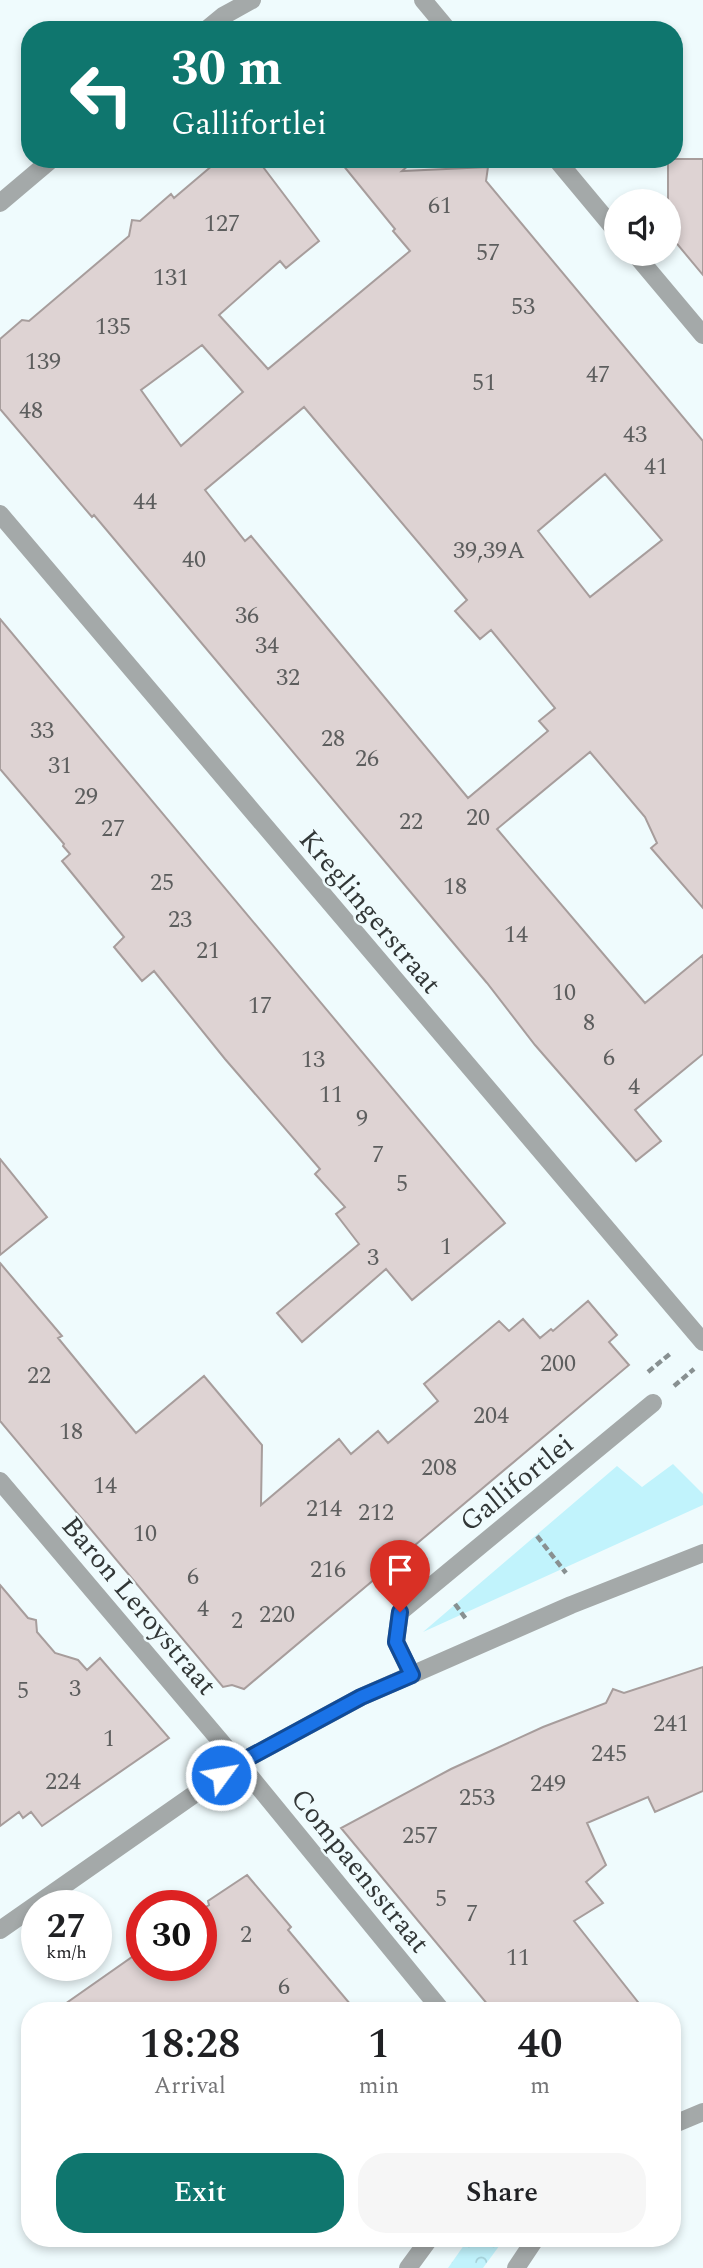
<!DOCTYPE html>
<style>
:root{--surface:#fff;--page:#f6f6f6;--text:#202124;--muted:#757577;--accent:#0f766e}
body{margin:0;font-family:Spectral,serif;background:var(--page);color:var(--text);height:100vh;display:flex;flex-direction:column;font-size:26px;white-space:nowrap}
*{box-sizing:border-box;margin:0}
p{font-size:23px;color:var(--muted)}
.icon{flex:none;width:38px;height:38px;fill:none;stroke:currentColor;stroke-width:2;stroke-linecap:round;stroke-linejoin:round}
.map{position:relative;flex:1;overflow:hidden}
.drawer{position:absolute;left:21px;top:2002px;width:660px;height:245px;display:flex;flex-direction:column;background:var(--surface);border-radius:28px;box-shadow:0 4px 10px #0003}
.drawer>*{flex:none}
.banner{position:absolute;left:21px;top:21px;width:662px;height:147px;border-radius:28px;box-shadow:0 4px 10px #0003;background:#0f766e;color:#fff;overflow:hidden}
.buttons{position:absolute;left:604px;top:189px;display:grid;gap:14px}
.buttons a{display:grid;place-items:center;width:77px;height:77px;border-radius:50%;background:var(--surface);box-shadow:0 4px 10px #0003;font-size:35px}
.speed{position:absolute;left:21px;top:1890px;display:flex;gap:14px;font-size:35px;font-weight:700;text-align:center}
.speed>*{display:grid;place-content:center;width:91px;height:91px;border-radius:50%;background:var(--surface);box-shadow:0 4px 10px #0003;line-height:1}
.speed small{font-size:18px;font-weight:400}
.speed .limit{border:10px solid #d22;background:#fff;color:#111}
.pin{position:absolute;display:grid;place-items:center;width:60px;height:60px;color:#fff;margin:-72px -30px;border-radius:50% 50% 50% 0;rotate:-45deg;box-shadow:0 0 7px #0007}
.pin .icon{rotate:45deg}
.me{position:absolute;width:77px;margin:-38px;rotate:58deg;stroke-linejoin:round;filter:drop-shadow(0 0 5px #0008)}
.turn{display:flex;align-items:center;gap:24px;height:147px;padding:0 35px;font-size:32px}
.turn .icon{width:91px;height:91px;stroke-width:2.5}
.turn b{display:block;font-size:49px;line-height:60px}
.eta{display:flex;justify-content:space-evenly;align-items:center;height:119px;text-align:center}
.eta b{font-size:42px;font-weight:600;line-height:49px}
.primary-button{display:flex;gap:14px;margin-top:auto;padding:14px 35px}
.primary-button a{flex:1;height:80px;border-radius:28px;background:var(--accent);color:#fff;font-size:28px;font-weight:600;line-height:80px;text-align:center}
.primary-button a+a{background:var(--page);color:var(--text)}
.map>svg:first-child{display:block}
.grass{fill:#c1f3fc}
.park{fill:url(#park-crowns)}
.building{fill:#ded3d3;stroke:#a79d9c;stroke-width:2;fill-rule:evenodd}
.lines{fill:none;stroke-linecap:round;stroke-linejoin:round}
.path{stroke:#889091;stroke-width:4.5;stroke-dasharray:7 3.5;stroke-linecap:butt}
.minor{stroke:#a4a9a9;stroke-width:18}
.route-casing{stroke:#114b97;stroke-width:18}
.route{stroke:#1a73e8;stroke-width:12}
.labels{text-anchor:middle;stroke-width:5;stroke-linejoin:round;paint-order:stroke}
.number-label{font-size:24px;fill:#5d5e5e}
.street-label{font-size:28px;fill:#323737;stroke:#effbfd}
</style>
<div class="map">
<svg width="703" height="2268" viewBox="0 0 703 2268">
<defs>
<pattern id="park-crowns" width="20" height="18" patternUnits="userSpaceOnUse" patternTransform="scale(1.75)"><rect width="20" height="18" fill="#c1f3fc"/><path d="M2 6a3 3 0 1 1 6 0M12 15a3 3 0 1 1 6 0" fill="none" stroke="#a6d1d9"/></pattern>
</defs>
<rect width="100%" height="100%" fill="#effbfd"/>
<path class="grass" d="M 673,1464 L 703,1494 L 703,1505 L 423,1632 L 617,1466 L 642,1487 Z"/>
<path class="park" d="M 469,2238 L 505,2238 L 483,2268 L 448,2268 Z"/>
<path class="building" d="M 220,159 L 257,159 L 319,241 L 286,268 L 280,261 L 219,315 L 268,369 L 410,251 L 393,231 L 395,229 L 338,159 L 416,159 L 402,171 L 488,167 L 486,181 L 703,441 L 703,908 L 651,848 L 657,843 L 645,817 L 590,752 L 497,829 L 645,1003 L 703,955 L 703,1054 L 635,1110 L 661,1141 L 636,1161 L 535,1045 L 487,983 L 94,515 L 92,517 L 0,409 L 0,339 L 22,320 L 29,321 L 129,236 L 132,220 L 140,221 L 171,194 L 174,198 ZM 202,345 L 243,392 L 181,446 L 141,390 ZM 304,407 L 467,600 L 455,611 L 480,639 L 491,630 L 555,708 L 539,721 L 548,731 L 468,798 L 251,536 L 245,541 L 205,490 ZM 605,474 L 662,540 L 590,597 L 538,531 Z
M 668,159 L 703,159 L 703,275 L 668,233 Z
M 0,619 L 505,1223 L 412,1300 L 386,1269 L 302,1342 L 277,1313 L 359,1244 L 336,1214 L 345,1207 L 315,1174 L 320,1169 L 225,1059 L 154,971 L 142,981 L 114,947 L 124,937 L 62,861 L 70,854 L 63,846 L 64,844 L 0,769 Z
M 0,1159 L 47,1217 L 0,1255 Z
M 0,1263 L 62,1336 L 58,1338 L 136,1433 L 204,1376 L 262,1445 L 261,1505 L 339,1439 L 351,1454 L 378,1431 L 388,1443 L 438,1401 L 424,1384 L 499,1321 L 509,1331 L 523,1319 L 540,1338 L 551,1329 L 553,1331 L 588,1301 L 617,1335 L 609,1342 L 629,1365 L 244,1689 L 232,1685 L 223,1687 L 0,1421 Z
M 0,1585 L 28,1618 L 36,1620 L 37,1632 L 55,1653 L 78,1660 L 87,1670 L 100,1658 L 169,1738 L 42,1826 L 31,1812 L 23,1818 L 19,1812 L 0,1826 Z
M 703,1667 L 703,1791 L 655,1812 L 648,1797 L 587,1823 L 606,1865 L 586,1882 L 603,1903 L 574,1921 L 645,2011 L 493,2011 L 341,1828 L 451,1769 L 543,1727 L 606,1703 L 613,1689 L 624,1693 Z
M 247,1875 L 291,1927 L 288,1930 L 356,2011 L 55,2011 L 142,1950 L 142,1965 L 201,1965 L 201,1910 L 209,1905 L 208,1901 Z"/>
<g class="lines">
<path class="path" d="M 648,1372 L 671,1353
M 674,1386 L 694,1369
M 537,1536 L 566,1573
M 455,1604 L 466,1619"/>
<path class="minor" d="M 423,0 L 448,30
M 206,30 L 223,16 L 252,0
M 556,159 L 616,231
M 0,203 L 52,159
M 635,254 L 703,335
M 0,514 L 703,1342
M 0,1481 L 239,1763 L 442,2011
M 412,1675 L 396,1642 L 400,1612 L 653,1403
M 0,1930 L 239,1763 L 361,1697 L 571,1605 L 703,1553
M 672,2125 L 703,2112
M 408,2268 L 430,2238
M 516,2268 L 536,2238"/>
</g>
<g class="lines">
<g class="route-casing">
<path id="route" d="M 221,1775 L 239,1763 L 361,1697 L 412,1675 L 396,1642 L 400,1612"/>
</g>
<use href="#route" class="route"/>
</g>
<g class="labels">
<g class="number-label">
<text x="440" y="213">61</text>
<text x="222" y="231">127</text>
<text x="488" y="260">57</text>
<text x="171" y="285">131</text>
<text x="523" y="314">53</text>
<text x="113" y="334">135</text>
<text x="43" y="369">139</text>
<text x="598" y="382">47</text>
<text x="484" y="390">51</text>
<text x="31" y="418">48</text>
<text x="635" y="442">43</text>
<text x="656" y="474">41</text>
<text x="145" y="509">44</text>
<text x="489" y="558">39,39A</text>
<text x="194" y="567">40</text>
<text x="247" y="623">36</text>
<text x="267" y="653">34</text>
<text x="288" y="685">32</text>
<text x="42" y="738">33</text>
<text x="333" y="746">28</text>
<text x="367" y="766">26</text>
<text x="60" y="773">31</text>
<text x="86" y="804">29</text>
<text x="478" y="825">20</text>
<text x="411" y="829">22</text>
<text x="113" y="836">27</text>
<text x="162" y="890">25</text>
<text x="455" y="894">18</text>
<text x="180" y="927">23</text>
<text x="516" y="942">14</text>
<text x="208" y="958">21</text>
<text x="564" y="1000">10</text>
<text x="260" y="1013">17</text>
<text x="589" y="1030">8</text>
<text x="609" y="1065">6</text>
<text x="313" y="1067">13</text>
<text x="634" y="1094">4</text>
<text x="331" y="1102">11</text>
<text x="362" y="1126">9</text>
<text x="378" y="1162">7</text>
<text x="402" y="1191">5</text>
<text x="446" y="1254">1</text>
<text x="373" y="1265">3</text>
<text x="558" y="1371">200</text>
<text x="39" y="1383">22</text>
<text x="491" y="1423">204</text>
<text x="71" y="1439">18</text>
<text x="439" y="1475">208</text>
<text x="105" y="1493">14</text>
<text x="324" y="1516">214</text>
<text x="376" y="1520">212</text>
<text x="145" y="1541">10</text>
<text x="328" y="1577">216</text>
<text x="193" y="1584">6</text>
<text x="203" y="1616">4</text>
<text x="277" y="1622">220</text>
<text x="237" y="1628">2</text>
<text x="75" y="1696">3</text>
<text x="23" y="1698">5</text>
<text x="671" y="1731">241</text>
<text x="109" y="1746">1</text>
<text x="609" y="1761">245</text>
<text x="63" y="1789">224</text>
<text x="548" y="1791">249</text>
<text x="477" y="1805">253</text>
<text x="420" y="1843">257</text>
<text x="441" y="1906">5</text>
<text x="472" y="1921">7</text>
<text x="246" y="1942">2</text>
<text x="518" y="1965">11</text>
<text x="284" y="1994">6</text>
</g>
<g class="street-label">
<text transform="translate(371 911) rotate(50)" y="10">Kreglingerstraat</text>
<text transform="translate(516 1482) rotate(-39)" y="10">Gallifortlei</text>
<text transform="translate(140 1605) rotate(50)" y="10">Baron Leroystraat</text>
<text transform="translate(361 1870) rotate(51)" y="10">Compaensstraat</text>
</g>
</g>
</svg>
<div class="buttons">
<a><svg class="icon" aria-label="sound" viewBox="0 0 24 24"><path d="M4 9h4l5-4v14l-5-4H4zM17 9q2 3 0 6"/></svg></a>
</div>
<div class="speed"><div>27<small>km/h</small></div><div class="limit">30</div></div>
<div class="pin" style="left:400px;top:1612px;background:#d93025"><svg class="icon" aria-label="arrive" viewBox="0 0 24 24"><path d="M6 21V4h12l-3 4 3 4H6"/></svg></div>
<svg class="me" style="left:221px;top:1775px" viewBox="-20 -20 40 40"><circle r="17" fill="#1a73e8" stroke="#fff" stroke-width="3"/><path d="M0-11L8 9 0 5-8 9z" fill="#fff"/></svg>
<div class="banner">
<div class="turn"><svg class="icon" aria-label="left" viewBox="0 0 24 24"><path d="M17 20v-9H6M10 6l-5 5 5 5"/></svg><div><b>30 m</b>Gallifortlei</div></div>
</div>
<section class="drawer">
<div class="eta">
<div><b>18:28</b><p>Arrival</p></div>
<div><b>1</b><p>min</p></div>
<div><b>40</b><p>m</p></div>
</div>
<div class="primary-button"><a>Exit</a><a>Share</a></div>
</section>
</div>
